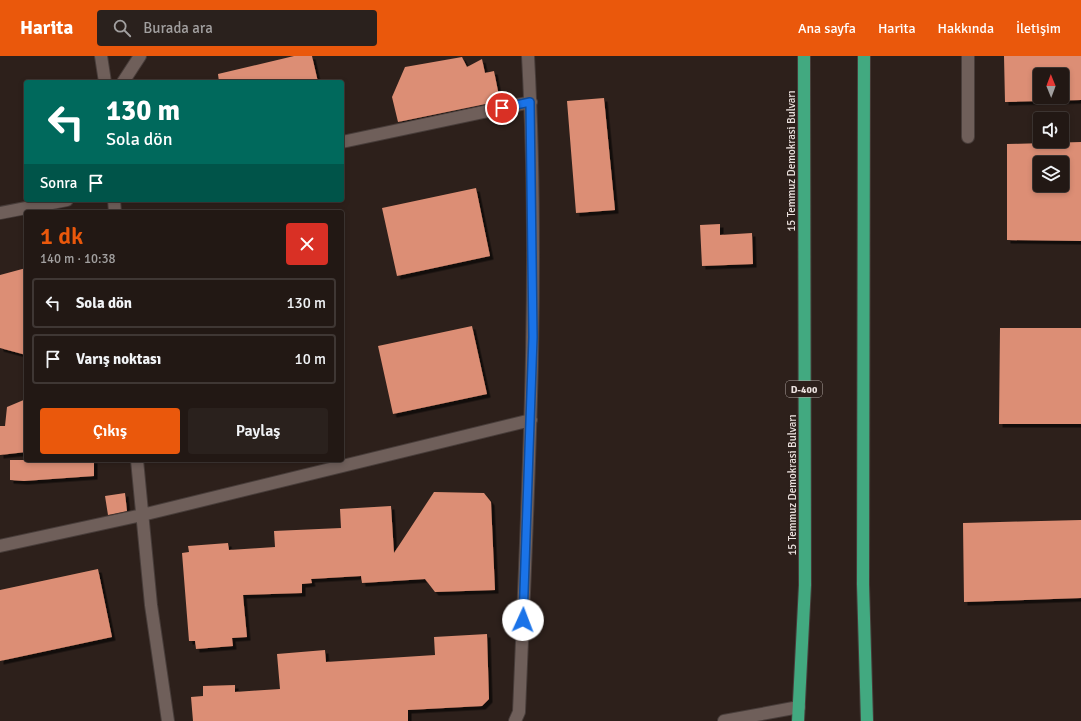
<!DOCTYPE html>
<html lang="tr">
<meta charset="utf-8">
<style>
:root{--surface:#221814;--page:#2a211d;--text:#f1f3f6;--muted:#a2a0a0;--line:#3f3734;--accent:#ea580c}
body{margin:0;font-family:Signika,sans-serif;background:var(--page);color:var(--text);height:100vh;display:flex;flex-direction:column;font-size:15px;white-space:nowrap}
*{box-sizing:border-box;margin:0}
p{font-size:13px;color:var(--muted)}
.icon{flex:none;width:22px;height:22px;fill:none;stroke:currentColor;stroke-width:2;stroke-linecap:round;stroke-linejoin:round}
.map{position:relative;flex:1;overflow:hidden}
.details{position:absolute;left:24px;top:154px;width:320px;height:252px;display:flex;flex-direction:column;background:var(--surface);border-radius:4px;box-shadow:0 2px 6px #0003,0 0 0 1px var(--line)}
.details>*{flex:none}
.guide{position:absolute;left:24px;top:24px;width:320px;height:122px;border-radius:4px;box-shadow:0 2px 6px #0003,0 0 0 1px var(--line);background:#00695c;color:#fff;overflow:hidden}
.needle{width:26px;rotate:359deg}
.tools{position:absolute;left:1033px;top:12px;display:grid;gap:8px}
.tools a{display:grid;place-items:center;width:36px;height:36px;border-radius:4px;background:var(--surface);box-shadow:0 2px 6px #0003,0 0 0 1px var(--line);font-size:20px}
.pin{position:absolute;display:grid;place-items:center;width:34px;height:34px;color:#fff;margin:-17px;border:2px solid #fff;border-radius:50%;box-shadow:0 1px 4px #0007}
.me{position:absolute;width:44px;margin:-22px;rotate:2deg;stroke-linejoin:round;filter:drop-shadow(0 0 3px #0008)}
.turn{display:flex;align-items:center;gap:14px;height:84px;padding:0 16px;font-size:18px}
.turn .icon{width:52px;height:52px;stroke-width:2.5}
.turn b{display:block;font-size:28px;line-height:34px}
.then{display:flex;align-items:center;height:38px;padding:0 16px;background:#0003;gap:8px;font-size:15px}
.round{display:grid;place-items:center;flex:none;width:42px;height:42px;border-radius:4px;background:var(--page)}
.headline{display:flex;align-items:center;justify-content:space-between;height:68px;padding:0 16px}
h1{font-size:24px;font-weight:600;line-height:30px;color:var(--accent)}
.button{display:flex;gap:8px;margin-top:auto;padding:8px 16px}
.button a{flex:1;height:46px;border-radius:4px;background:var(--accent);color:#fff;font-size:16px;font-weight:600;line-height:46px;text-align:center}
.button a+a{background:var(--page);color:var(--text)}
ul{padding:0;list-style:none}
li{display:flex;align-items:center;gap:12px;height:50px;margin:0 8px 6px;padding:0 8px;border:2px solid var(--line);border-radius:4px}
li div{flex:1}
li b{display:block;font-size:15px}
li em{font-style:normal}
header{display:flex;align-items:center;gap:24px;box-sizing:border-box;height:56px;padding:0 20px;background:var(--accent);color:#fff}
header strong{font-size:19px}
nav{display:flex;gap:22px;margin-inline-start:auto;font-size:14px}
.search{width:280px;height:36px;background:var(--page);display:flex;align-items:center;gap:10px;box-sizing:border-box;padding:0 14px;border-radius:4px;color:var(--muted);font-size:15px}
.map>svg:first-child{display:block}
.building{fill:#dc8e74;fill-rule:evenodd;filter:url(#shadow)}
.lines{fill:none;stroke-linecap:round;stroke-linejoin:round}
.street-casing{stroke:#483d3a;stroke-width:14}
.highway-casing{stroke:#483d3a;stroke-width:14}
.street{stroke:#6f5f5a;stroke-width:12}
.highway{stroke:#42a980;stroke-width:12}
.route-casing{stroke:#114b97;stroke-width:10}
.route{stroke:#1a73e8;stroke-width:7}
.labels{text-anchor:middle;stroke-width:4;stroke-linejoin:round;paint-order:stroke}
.shield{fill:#2d201b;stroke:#b2a7a4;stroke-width:1}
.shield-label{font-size:10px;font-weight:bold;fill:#ebe1de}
.street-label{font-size:11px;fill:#ebe1de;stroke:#2d201b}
</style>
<header>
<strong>Harita</strong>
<div class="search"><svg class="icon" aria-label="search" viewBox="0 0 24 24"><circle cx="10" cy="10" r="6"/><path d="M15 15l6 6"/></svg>Burada ara</div>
<nav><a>Ana sayfa</a><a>Harita</a><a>Hakkında</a><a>İletişim</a></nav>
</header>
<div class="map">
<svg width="1081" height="665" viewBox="0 0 1081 665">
<defs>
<filter id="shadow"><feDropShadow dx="3.5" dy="3.5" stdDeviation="0" flood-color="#0009"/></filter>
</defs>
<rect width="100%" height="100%" fill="#2d201b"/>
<path class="building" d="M 294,0 L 312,0 L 318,26 L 219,26 L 218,18 Z
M 1004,0 L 1081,0 L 1081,44 L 1005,46 ZM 1040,19 L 1062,19 L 1062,41 L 1040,41 Z
M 462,1 L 467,11 L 482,3 L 485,17 L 494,15 L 500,45 L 398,66 L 392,41 L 405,11 Z
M 604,42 L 615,154 L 576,157 L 567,45 Z
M 1081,86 L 1081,185 L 1007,184 L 1007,88 ZM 1040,107 L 1062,107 L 1062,129 L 1040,129 Z
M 476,132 L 490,200 L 397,220 L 382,152 Z
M 720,168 L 720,179 L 752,177 L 753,208 L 702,210 L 700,169 Z
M 26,212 L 26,299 L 0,292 L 0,219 Z
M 472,270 L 487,338 L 393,358 L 378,290 Z
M 1000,272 L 1081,272 L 1081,368 L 999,368 Z
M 26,343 L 26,396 L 0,399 L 0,370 L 5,370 L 7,351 Z
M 10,404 L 94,404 L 94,420 L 24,425 L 10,424 Z
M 434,436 L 484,437 L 491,446 L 495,534 L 435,536 L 425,523 L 362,527 L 361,520 L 311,523 L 312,527 L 302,528 L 302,537 L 243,539 L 247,581 L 232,582 L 233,590 L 196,593 L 195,585 L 189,585 L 182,497 L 189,496 L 188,490 L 228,487 L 229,494 L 275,491 L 274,475 L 341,472 L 340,453 L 391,450 L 394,497 Z
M 125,437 L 127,455 L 108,459 L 105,440 Z
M 1081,464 L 1081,542 L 964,546 L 963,467 Z
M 98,513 L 112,581 L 0,605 L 0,534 Z
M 487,578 L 489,643 L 482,650 L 408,654 L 408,665 L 193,665 L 191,641 L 203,640 L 203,630 L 235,629 L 235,636 L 280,633 L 277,598 L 325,594 L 326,606 L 435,599 L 434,581 Z"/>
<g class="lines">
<g class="street-casing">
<path id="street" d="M 101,0 L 105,26
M 968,0 L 968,81
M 123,26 L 140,0
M 342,86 L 531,46
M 114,144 L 115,156
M 0,157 L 67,144
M 137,404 L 151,549 L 168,665
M 0,490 L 142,459 L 531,364
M 515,665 L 519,656 C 528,437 540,219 528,0
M 724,665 L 799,651"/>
</g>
<g class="highway-casing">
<path id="highway" d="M 864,0 L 863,528 L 867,665
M 798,665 L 805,529 L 804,0"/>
</g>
<use href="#street" class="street"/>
<use href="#highway" class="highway"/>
</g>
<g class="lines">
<g class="route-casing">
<path id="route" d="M 502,52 L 530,46 L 533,281 L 523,564"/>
</g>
<use href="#route" class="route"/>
</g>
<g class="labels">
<rect class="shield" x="786" y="325" width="36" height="16" rx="3"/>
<g class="shield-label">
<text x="804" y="337">D-400</text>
</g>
<g class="street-label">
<text transform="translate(791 105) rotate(-90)" y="4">15 Temmuz Demokrasi Bulvarı</text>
<text transform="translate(792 429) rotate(-90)" y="4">15 Temmuz Demokrasi Bulvarı</text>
</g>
</g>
</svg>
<div class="tools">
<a><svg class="needle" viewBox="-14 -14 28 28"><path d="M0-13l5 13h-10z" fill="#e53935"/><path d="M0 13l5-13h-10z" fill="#a2a0a0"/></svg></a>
<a><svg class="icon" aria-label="sound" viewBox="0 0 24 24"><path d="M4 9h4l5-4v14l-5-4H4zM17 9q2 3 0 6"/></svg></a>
<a><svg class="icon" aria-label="layers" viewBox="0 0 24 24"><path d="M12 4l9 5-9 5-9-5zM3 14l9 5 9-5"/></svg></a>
</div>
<div class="pin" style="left:502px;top:52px;background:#d93025"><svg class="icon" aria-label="arrive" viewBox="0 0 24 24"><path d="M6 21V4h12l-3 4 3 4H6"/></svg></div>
<svg class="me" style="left:523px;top:564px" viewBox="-20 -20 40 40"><circle r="19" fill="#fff"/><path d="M0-13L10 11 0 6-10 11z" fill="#1a73e8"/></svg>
<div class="guide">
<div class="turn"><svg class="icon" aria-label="left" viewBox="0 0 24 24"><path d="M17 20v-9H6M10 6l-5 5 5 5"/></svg><div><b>130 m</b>Sola dön</div></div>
<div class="then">Sonra<svg class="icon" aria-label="arrive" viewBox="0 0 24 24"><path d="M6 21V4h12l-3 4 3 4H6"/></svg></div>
</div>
<section class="details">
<div class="headline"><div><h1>1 dk</h1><p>140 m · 10:38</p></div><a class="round" style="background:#d93025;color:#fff"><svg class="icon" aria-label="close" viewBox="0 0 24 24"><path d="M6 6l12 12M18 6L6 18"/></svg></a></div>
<ul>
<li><svg class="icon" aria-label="left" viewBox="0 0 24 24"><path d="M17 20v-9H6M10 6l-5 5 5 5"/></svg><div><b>Sola dön</b></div><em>130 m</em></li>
<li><svg class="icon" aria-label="arrive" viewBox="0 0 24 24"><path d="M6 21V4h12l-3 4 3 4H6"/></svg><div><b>Varış noktası</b></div><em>10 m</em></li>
</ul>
<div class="button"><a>Çıkış</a><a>Paylaş</a></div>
</section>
</div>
